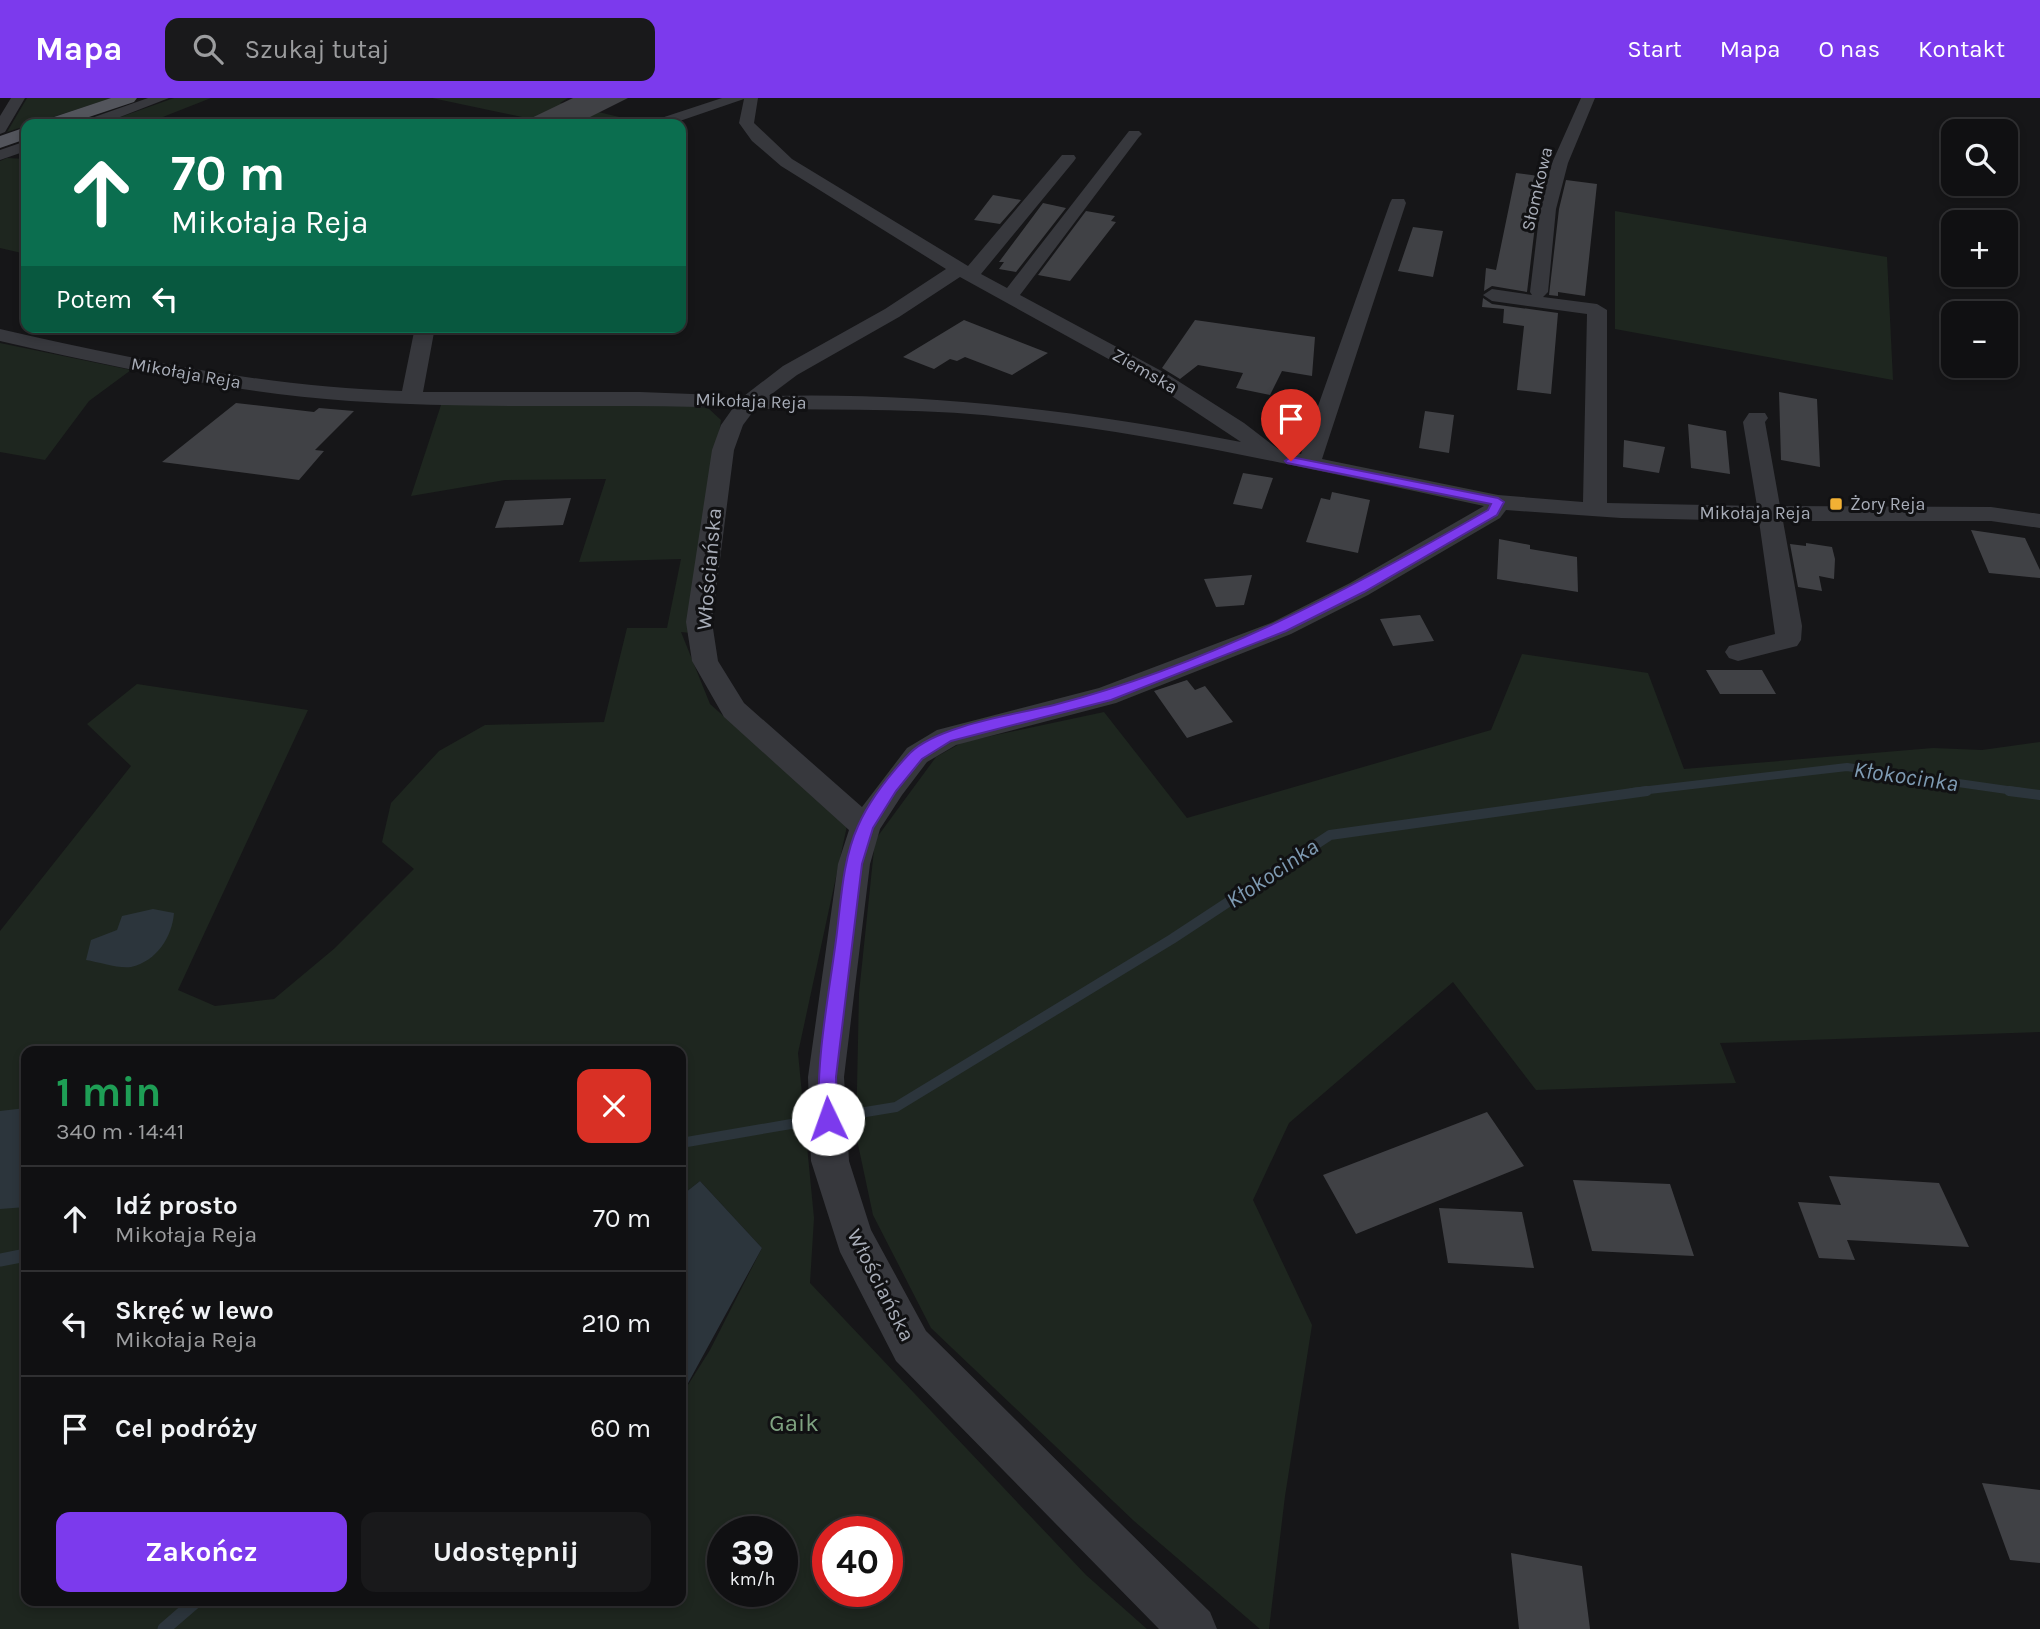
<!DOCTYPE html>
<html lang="pl">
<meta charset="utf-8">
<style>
:root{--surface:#101012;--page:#19191b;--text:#f1f3f6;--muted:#9c9d9f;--line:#303032;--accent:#7c3aed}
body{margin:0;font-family:Karla,sans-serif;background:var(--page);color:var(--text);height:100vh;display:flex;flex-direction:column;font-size:26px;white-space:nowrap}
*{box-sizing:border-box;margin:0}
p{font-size:23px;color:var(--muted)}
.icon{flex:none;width:38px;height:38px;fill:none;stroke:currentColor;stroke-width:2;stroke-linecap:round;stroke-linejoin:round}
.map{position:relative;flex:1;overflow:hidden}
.drawer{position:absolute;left:21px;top:948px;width:665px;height:560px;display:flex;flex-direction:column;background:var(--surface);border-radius:14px;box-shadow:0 4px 10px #0003,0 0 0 2px var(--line)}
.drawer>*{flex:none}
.hud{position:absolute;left:21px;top:21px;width:665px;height:214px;border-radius:14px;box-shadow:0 4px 10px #0003,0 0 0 2px var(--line);background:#0b6e4f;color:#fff;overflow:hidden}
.tools{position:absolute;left:1941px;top:21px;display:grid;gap:14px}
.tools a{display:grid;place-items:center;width:77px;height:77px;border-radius:14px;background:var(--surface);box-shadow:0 4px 10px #0003,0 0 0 2px var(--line);font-size:35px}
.speed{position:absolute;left:707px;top:1418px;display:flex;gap:14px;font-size:35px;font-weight:700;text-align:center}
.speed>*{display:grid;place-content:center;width:91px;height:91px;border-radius:50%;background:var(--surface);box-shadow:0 4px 10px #0003,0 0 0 2px var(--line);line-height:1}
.speed small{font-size:18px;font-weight:400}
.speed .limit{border:10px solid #d22;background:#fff;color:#111}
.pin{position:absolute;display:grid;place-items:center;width:60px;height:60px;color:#fff;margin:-72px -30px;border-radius:50% 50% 50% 0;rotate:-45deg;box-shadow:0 0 7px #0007}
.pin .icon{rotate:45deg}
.me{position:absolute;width:77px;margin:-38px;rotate:357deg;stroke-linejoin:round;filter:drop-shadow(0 0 5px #0008)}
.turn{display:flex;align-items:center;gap:24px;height:147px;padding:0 35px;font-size:32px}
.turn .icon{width:91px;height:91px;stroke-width:2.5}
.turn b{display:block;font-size:49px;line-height:60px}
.then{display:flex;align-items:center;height:66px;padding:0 35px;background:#0003;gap:14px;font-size:26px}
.round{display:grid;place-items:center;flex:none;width:74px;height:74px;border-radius:14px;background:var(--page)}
.summary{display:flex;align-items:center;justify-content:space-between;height:119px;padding:0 35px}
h1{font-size:42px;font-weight:700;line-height:52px;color:#1e9e55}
.button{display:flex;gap:14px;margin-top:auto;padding:14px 35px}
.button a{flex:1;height:80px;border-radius:14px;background:var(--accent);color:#fff;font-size:28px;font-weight:700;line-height:80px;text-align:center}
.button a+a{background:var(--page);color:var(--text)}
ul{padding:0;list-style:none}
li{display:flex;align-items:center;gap:21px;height:105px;padding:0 35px;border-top:2px solid var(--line)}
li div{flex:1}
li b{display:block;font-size:26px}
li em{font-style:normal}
header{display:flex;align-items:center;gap:42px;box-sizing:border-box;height:98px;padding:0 35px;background:var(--accent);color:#fff}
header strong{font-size:33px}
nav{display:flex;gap:38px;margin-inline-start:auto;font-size:24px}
.search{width:490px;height:63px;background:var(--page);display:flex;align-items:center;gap:18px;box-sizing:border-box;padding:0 24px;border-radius:14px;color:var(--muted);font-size:26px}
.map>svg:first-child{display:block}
.green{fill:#1e261f;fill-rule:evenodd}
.water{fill:#2c353c}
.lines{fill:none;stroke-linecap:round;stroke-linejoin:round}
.stream-far2{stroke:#2c353c;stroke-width:8}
.stream-far1{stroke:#2c353c;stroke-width:10}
.stream{stroke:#2c353c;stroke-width:13}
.building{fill:#404145}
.minor{fill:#37383d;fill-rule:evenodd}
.major{fill:#53555c;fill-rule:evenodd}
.route{fill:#7c3aed;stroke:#51269a;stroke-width:2}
.poi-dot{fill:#f2b134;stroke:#111113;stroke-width:2.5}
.labels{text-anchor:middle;stroke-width:6;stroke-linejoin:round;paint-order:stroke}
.far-street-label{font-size:18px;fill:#a8adb8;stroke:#111113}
.far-poi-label{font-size:18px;fill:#a8adb8;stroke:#111113;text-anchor:start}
.street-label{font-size:21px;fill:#a8adb8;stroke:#111113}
.water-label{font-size:23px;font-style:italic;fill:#7f9bb3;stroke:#111113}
.near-park-label{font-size:24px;fill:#7fa381;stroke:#111113}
</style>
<header>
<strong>Mapa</strong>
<div class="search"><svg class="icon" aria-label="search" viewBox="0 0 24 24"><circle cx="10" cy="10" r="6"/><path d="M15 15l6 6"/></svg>Szukaj tutaj</div>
<nav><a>Start</a><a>Mapa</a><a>O nas</a><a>Kontakt</a></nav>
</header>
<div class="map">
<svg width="2040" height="1531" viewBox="0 0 2040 1531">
<rect width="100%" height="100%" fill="#161618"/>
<path class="green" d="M 27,0 L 112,0 L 7,34 Z
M 174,0 L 211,0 L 145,26 L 101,26 Z
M 432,0 L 568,0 L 560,5 L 649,26 L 555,26 Z
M 7,60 L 26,61 L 26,156 L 0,150 L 0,63 Z
M 1615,113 L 1887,159 L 1893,282 L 1615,231 Z
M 0,245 L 131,272 L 89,303 L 45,362 L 0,354 Z
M 442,304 L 669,306 L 708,310 L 721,322 L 692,535 L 681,534 L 710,606 L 847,728 L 798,955 L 814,1120 L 810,1185 L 1086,1477 L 1147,1531 L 0,1531 L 0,833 L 131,668 L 87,626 L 137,586 L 308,612 L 178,892 L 215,908 L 274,901 L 335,850 L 414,771 L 382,744 L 391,705 L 439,653 L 485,627 L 604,624 L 627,530 L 667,530 L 681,461 L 579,464 L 606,381 L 505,382 L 411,398 ZM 26,954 L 681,954 L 681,1098 L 700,1083 L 762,1150 L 710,1252 L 681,1298 L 681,1503 L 296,1503 L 293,1506 L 286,1503 L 26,1503 ZM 723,1433 L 782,1433 L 782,1493 L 723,1493 ZM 828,1433 L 887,1433 L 887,1493 L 828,1493 Z
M 1522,556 L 1648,575 L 1684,671 L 1933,650 L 1982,652 L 2040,644 L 2040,934 L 1720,945 L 1736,985 L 1536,992 L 1453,884 L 1289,1025 L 1253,1102 L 1312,1227 L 1285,1398 L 1269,1531 L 1260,1531 L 1134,1423 L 931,1230 L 873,1117 L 856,1037 L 859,895 L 875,742 L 936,659 L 963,644 L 1104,614 L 1187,720 L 1491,632 Z"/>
<path class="water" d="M 153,811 L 174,815 C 172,839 157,863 131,869 C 119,871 99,864 86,862 L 91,842 L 117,832 L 122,818 Z
M 26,1010 L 26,1109 L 0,1111 L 0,1013 Z
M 700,1083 L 762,1150 L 681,1298 L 681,1098 Z"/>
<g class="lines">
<path class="stream-far2" d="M 1632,694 L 1847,669 L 2021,694"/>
<path class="stream-far1" d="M 2009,693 L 2040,697
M 835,1019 L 896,1009 L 1172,841 L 1330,737 L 1647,693
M 681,1045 L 820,1021"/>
<path class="stream" d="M 0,1162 L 26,1157
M 164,1531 L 194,1505"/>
</g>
<path class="building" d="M 573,0 L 628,0 L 576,26 L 519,26 Z
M 1516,75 L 1546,79 L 1537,111 L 1527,194 L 1492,188 L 1484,193 L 1486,170 L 1496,172 Z
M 1566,82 L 1597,86 L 1585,198 L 1558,194 L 1558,198 L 1549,197 L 1559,111 Z
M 993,97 L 1021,102 L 1000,126 L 974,122 Z
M 1043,105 L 1066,110 L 1016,174 L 999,171 L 1004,164 L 999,164 Z
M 1086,113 L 1115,118 L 1111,123 L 1116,124 L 1070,183 L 1038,177 Z
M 1413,129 L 1443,133 L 1433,179 L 1398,173 Z
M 1483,200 L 1492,206 L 1558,215 L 1551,296 L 1517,292 L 1524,228 L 1503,225 L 1504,211 L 1482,209 Z
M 964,222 L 1048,255 L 1012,277 L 965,259 L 957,263 L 950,261 L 934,271 L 903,259 Z
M 1195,222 L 1315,239 L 1312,278 L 1282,273 L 1270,297 L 1236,290 L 1243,275 L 1198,267 L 1180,281 L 1162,270 Z
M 1779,294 L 1817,301 L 1820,369 L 1781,362 Z
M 236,305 L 314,314 L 319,310 L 354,313 L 315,352 L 324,353 L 299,382 L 162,364 Z
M 1425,313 L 1454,317 L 1449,355 L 1419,350 Z
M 1688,326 L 1726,333 L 1730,376 L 1691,370 Z
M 1624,342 L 1665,349 L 1659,375 L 1623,369 Z
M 1243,375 L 1273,380 L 1262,411 L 1233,406 Z
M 1332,394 L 1370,402 L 1358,455 L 1306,444 L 1321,400 L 1330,402 Z
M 571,400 L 563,427 L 495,430 L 505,403 Z
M 1971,432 L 2025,440 L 2040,472 L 2040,480 L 1989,475 Z
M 1499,441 L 1530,447 L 1530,451 L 1577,459 L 1578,494 L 1497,481 Z
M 1806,445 L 1832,449 L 1835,461 L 1834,481 L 1819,478 L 1822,493 L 1798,489 L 1790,446 L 1806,448 Z
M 1252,477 L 1244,507 L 1216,509 L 1204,481 Z
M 1420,517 L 1434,543 L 1393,548 L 1380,521 Z
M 1706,572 L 1762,572 L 1776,596 L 1720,596 Z
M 1187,582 L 1195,592 L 1205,588 L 1233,624 L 1187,640 L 1154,593 Z
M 1487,1014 L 1524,1068 L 1356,1136 L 1323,1077 Z
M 1829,1078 L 1939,1085 L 1969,1149 L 1847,1142 L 1855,1162 L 1819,1160 L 1798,1104 L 1841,1107 Z
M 1573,1082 L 1670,1086 L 1694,1158 L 1592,1153 Z
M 1439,1110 L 1522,1114 L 1534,1170 L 1448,1165 Z
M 1982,1385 L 2040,1392 L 2040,1465 L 2010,1462 Z
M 1511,1455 L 1582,1468 L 1590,1531 L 1519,1531 Z"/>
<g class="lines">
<path class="minor" d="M 11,0 L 25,0 L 5,34 L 0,36 L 0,18 Z
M 148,0 L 169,0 L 102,26 L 80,26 L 83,23 Z
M 722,0 L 758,0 L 754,25 L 792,61 L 968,168 L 1062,57 L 1074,57 L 1076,60 L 1074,63 L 981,176 L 1007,190 L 1129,33 L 1139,33 L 1142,36 L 1139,39 L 1020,197 L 1167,276 L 1244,325 L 1278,351 L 1301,356 L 1390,105 L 1392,101 L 1404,101 L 1406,105 L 1322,361 L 1498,397 L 1583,404 L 1587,216 L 1492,203 L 1483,197 L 1492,191 L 1532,197 L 1530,194 L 1540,111 L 1552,65 L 1581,0 L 1595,0 L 1568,65 L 1556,111 L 1548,194 L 1543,199 L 1597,206 L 1607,212 L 1607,405 L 1757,408 L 1743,324 L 1749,315 L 1765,315 L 1768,320 L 1765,324 L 1780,408 L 1991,409 L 2040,416 L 2040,430 L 1991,423 L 1783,423 L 1802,528 L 1801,542 L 1797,548 L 1738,563 L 1729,560 L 1725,554 L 1729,548 L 1775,536 L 1759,423 L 1621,420 L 1506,412 L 1500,420 L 1368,497 L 1291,536 L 1116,605 L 956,647 L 927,664 L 902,697 L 880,731 L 870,766 L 844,979 L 849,1063 L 871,1132 L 926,1233 L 1210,1514 L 1217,1531 L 1159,1531 L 896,1263 L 840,1154 L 811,1063 L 808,979 L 838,766 L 849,732 L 724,619 L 692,563 L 686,524 L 712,352 L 721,327 L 733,310 C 605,305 477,312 350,303 C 232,295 115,269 0,243 L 0,231 C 132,261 266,289 402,293 L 415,229 L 435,229 L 423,294 L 640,294 L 744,298 L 783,268 L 885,211 L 946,171 L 781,68 L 752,43 L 739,25 L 744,1 L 671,26 L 649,26 L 652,23 ZM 960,179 L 1152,285 L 1241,344 C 1085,313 928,294 769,298 L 797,277 L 899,219 ZM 755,311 C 843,312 933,310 1021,321 C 1178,339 1330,376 1484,408 L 1350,485 L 1273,524 L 1099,590 L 937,632 L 907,650 L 862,709 L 744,605 L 718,563 L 712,524 L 734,352 L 743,327 Z
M 26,43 L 26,53 L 0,62 L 0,52 Z"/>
<path class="major" d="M 111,0 L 137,0 L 134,4 L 68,26 L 42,26 L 45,22 Z
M 26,29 L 26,41 L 0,50 L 0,38 Z"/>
</g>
<path class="route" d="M 1291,359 L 1498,400 L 1504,404 L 1497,417 L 1364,494 L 1286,533 L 1111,602 L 951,643 L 922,661 L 896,693 L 873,730 L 862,766 L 836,979 L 838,1021 L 835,1027 L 828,1030 L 822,1027 L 819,1021 C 816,961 828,902 836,842 C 841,805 842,763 858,728 C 869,703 891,675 910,655 C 937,628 1016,616 1054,607 C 1209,567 1350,491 1488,412 L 1491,406 L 1287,365 L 1285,363 Z"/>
<rect class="poi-dot" x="1829" y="399" width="14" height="14" rx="3.5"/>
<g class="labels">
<g class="far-street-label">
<text transform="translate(1537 91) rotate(-77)" y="6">Słomkowa</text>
<text transform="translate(1145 273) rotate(30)" y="6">Ziemska</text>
<text transform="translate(186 275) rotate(10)" y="6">Mikołaja Reja</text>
<text transform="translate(751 303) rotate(2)" y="6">Mikołaja Reja</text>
<text x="1755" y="421">Mikołaja Reja</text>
</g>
<g class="far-poi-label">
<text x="1850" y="412">Żory Reja</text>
</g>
<g class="street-label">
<text transform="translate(709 471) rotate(-85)" y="7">Włościańska</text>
<text transform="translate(881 1187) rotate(63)" y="7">Włościańska</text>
</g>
<g class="water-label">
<text transform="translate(1906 678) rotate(8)" y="8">Kłokocinka</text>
<text transform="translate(1272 775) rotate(-34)" y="8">Kłokocinka</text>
</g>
<g class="near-park-label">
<text x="794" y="1333">Gaik</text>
</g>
</g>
</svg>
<div class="tools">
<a><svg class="icon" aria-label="search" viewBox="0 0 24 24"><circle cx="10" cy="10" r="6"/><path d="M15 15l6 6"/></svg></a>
<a>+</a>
<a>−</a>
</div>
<div class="speed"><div>39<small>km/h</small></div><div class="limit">40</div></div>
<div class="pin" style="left:1291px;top:363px;background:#d93025"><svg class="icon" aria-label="arrive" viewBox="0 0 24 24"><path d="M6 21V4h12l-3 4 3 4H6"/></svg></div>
<svg class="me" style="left:828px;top:1021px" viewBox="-20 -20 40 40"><circle r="19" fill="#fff"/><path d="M0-13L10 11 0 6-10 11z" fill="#7c3aed"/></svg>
<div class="hud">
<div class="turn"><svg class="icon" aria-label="ahead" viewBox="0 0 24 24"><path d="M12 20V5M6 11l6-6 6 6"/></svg><div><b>70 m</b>Mikołaja Reja</div></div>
<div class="then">Potem<svg class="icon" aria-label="left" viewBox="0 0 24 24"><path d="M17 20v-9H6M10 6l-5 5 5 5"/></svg></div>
</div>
<section class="drawer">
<div class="summary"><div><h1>1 min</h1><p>340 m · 14:41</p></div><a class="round" style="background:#d93025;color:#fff"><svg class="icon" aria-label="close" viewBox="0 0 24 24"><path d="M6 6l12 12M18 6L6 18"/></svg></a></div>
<ul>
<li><svg class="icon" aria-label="ahead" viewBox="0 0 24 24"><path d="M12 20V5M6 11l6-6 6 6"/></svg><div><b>Idź prosto</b><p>Mikołaja Reja</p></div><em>70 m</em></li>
<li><svg class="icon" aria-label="left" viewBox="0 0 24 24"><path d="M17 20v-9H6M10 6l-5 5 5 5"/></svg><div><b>Skręć w lewo</b><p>Mikołaja Reja</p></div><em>210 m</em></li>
<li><svg class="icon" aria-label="arrive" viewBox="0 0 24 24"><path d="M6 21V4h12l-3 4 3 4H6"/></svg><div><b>Cel podróży</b></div><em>60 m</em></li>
</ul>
<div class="button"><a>Zakończ</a><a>Udostępnij</a></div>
</section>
</div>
